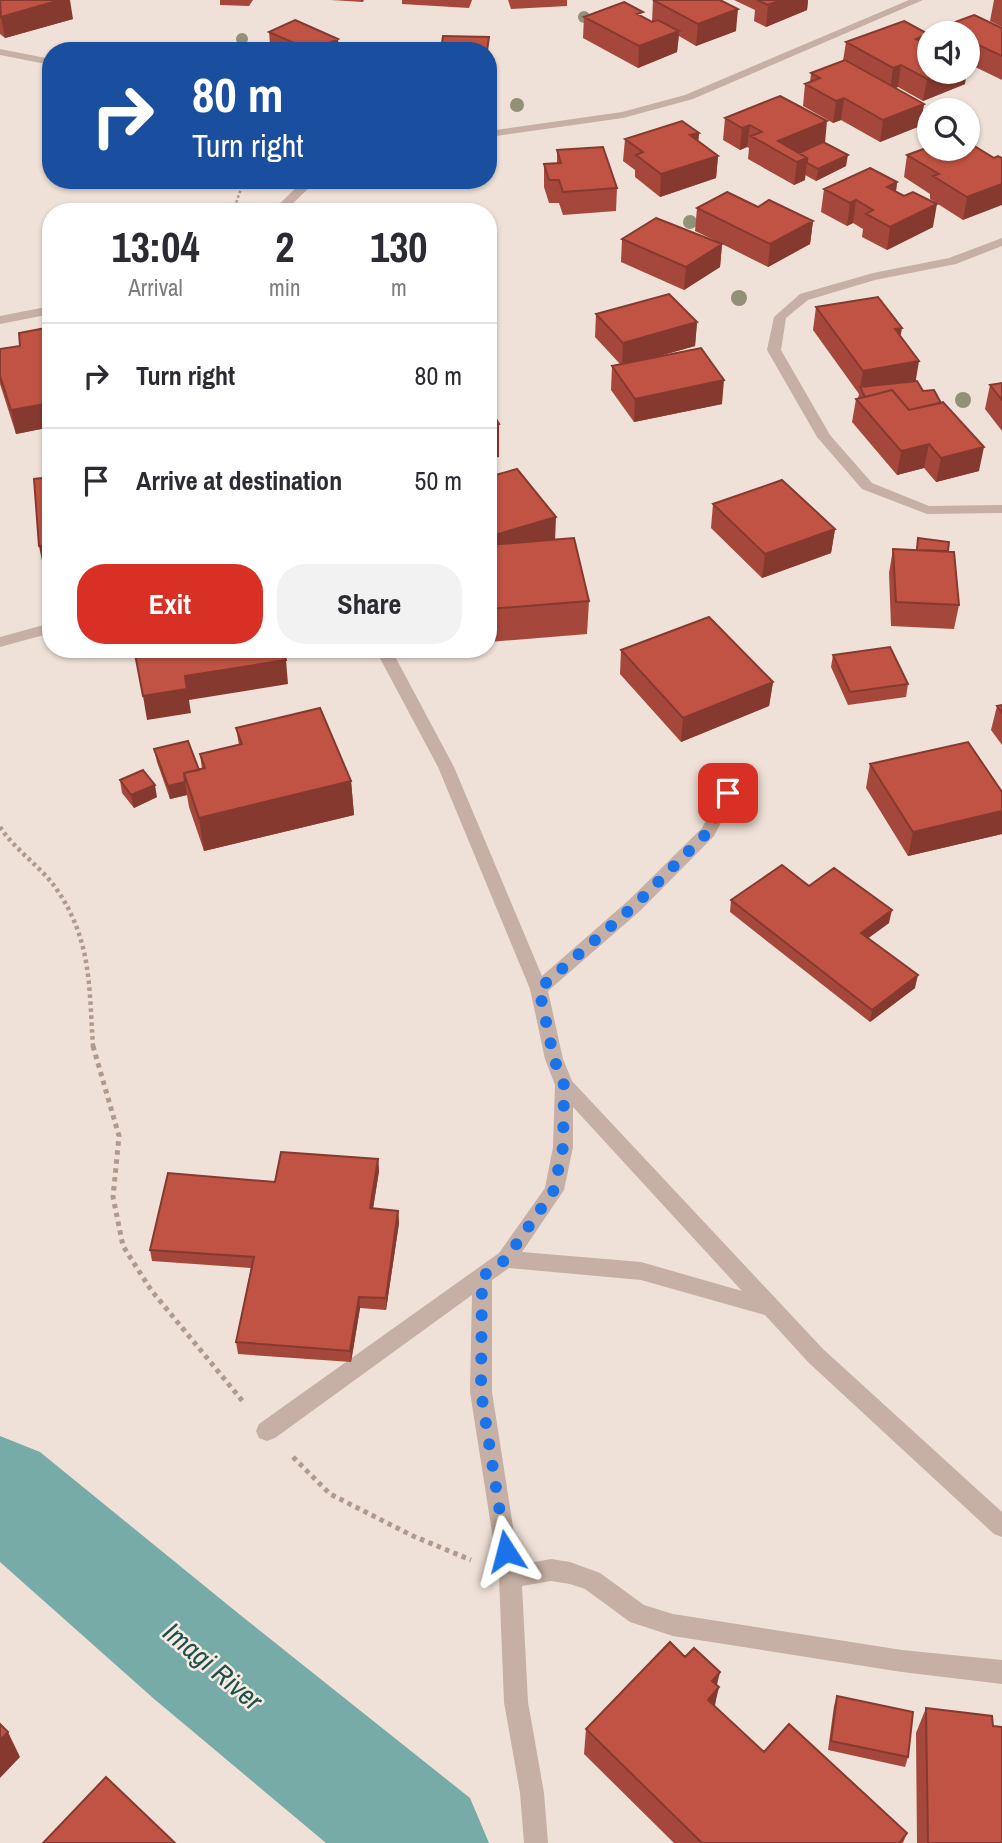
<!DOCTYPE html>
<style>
:root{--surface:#fff;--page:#f2f2f3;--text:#2b2b33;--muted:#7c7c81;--line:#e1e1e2;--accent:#d93025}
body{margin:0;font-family:"Archivo Narrow",sans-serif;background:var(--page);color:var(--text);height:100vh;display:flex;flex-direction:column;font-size:26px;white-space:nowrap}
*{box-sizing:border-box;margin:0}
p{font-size:23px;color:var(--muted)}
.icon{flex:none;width:38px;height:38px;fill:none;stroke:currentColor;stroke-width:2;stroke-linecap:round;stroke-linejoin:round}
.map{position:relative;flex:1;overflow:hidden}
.side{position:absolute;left:42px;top:203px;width:455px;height:455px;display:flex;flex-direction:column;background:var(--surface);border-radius:28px;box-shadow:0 2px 5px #0004}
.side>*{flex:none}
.top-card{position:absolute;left:42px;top:42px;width:455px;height:147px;border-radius:28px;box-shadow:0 2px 5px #0004;background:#1a4fa0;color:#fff;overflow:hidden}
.buttons{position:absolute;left:917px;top:21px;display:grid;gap:14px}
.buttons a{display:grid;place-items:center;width:63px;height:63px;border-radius:50%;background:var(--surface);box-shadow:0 2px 5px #0004;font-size:35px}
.pin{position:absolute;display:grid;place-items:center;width:60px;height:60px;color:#fff;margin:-30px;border-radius:14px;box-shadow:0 4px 10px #0006}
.me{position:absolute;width:77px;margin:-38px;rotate:351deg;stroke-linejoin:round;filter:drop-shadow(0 0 5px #0008)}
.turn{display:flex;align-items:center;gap:24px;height:147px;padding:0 35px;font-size:32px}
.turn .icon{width:91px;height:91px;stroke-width:2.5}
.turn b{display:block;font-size:49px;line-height:60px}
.eta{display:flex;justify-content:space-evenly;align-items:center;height:119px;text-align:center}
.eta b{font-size:42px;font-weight:700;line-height:49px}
.primary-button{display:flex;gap:14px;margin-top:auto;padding:14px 35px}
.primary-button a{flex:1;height:80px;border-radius:28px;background:var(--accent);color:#fff;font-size:28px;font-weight:700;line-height:80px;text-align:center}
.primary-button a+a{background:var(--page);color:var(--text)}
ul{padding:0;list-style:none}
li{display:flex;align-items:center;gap:21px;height:105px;padding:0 35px;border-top:2px solid var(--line)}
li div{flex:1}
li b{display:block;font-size:26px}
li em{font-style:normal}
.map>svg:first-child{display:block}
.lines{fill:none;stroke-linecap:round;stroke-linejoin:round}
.river{fill:#77aba7;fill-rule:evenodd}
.path-far2{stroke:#b2998e;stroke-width:2.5;stroke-dasharray:2.5 2.5;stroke-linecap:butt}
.path-far1{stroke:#b2998e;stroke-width:4.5;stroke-dasharray:3.5 3.5;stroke-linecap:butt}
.path{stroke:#b2998e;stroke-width:5;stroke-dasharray:4.5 4.5;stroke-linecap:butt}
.minor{fill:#c6afa4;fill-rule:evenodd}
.tree{fill:#929178}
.wall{fill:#a5473a}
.shaded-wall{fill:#863a2f}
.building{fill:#c05343;stroke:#863a2f;stroke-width:2}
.route{stroke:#1a73e8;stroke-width:12;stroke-dasharray:0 21.6}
.labels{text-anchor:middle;stroke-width:5;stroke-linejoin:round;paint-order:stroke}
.near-water-label{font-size:28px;font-style:italic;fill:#1d514e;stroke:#f7ebe2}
</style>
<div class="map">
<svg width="1002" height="1843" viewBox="0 0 1002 1843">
<rect width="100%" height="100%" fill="#efe1d7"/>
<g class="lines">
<path class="river" d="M 0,1436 L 40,1452 L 239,1614 L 470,1798 L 489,1843 L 326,1843 L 153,1698 L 0,1562 Z"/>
<path class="path-far2" d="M 233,212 L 244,180"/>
<path class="path-far1" d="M 0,827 C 15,850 39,865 55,887 C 92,939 89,987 93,1047"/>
<path class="path" d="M 93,1046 L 119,1136 L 113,1197 L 123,1246 L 151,1290 L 245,1404
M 293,1457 L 330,1494 L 413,1536 L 471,1560"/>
<path class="minor" d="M 909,0 L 923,0 L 693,99 L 623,118 L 488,137 L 488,131 L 622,112 L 685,95 Z
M 0,49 L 51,59 L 51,65 L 0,55 Z
M 304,180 L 317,180 L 284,212 L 271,212 Z
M 1002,238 L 1002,246 L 956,264 L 875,280 L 808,300 L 786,318 L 781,350 L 830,435 L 872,483 L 929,506 L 1002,505 L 1002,513 L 927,514 L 862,489 L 817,437 L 767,350 L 774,317 L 800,294 L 873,273 L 949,258 Z
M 51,306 L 51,314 L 0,324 L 0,316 Z
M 51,623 L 51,633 L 0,647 L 0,637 Z
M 375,649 L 391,649 L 454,767 L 542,976 L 629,900 L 702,828 L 722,789 L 734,789 L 736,793 L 714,836 L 641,910 L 548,991 L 563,1059 L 572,1081 L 823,1349 L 1002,1512 L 1002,1537 L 994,1534 L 809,1363 L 765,1315 L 641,1280 L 509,1268 L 492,1280 L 492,1392 L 519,1565 L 551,1559 L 570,1562 L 600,1573 L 644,1605 L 673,1614 L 902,1650 L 1002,1660 L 1002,1684 L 902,1672 L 673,1636 L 630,1622 L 585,1589 L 570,1584 L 551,1581 L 522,1586 L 528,1702 L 544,1793 L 548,1843 L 524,1843 L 520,1793 L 504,1702 L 499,1577 L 470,1392 L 472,1295 L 275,1438 L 267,1441 L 259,1438 L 256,1431 L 259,1424 L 499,1253 L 545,1188 L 553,1147 L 555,1085 L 545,1059 L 530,989 L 438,767 ZM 573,1107 L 742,1291 L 641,1262 L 522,1252 L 564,1190 L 573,1147 Z"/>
</g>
<g class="tree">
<circle cx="584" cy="17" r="6"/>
<circle cx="242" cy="39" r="6"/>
<circle cx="517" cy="105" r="7"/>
<circle cx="690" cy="222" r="7"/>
<circle cx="739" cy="298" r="8"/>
<circle cx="963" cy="400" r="8"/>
</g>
<path class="wall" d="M 0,0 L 73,19 L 5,38 L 0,34 Z
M 220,0 L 253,0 L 249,6 L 220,5 Z
M 331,0 L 364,0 L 363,2 Z
M 402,0 L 472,0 L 469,8 L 402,4 Z
M 508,0 L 567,0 L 567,6 L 511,9 Z
M 653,0 L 736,31 L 696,46 L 679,36 L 677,52 L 638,68 L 583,38 L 584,17 L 643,17 L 652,22 Z
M 734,0 L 808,0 L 807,10 L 766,27 L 754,21 L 755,10 Z
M 994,0 L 1002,0 L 1002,27 L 990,21 Z
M 942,27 L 1002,28 L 1002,80 L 969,64 L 968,69 L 968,33 L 941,33 Z
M 269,32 L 339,50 L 286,51 L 270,44 Z
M 928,34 L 927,44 L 965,84 L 923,101 L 898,87 L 895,88 L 924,104 L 920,126 L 880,142 L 841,120 L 833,123 L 803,106 L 805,84 L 810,82 L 811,73 L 843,61 L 846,42 Z
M 725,118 L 825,143 L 846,166 L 816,181 L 805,175 L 805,180 L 794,185 L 748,159 L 749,148 L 747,147 L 740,150 L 723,140 Z
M 699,133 L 698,141 L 718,156 L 716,178 L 660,197 L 635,177 L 635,170 L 623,161 L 625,139 Z
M 557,150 L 617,188 L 616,211 L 563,215 L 559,203 L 549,203 L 544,187 L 544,164 L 557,163 Z
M 907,155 L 994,158 L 963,220 L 930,199 L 930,194 L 904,177 Z
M 897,182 L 896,192 L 933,227 L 887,250 L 862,237 L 863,229 L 853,223 L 847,226 L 821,212 L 824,189 Z
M 758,207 L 813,221 L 810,244 L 768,267 L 722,244 L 720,267 L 684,290 L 621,262 L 622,239 L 716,241 L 695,231 L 697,208 Z
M 816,307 L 901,337 L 916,381 L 979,471 L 936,482 L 924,468 L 897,475 L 852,422 L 856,399 L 858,398 L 859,394 L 813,330 Z
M 596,314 L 697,322 L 695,346 L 653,358 L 722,404 L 634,422 L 611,390 L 612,366 L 620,364 L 595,337 Z
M 51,327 L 51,427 L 16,434 L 0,384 L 0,349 L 20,346 Z
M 1002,383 L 1002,431 L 985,409 L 990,385 Z
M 488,477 L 555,539 L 589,601 L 587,634 L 488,642 Z
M 713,504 L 835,529 L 831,553 L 762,578 L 711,528 Z
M 918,538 L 948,551 L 959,605 L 954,629 L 891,626 L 889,573 L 893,549 L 916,550 Z
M 621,650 L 773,682 L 769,706 L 681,742 L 620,674 Z
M 833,655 L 908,684 L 906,697 L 848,705 L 831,667 Z
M 1002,705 L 1002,745 L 991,730 L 997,706 Z
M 236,728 L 351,781 L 354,815 L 204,851 L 189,807 L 187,795 L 170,799 L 157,762 L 154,749 L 199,770 L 202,769 L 200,754 L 239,745 Z
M 870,764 L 1002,792 L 1002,834 L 908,856 L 866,788 Z
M 120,780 L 157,797 L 134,808 L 122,793 Z
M 809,886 L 889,923 L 868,938 L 915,988 L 870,1022 L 730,912 L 731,900 Z
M 378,1159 L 379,1171 L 373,1209 L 398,1211 L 399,1223 L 386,1310 L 360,1308 L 351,1362 L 238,1354 L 236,1342 L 251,1268 L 152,1261 L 150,1250 L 275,1182 Z
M 685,1657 L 717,1686 L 715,1706 L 764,1752 L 907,1833 L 903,1843 L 674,1843 L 584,1754 L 586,1729 Z
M 837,1696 L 908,1757 L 905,1767 L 828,1750 L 834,1706 Z
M 926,1708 L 993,1726 L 1002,1843 L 917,1843 L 916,1733 Z"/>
<path class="shaded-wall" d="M 60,0 L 70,0 L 73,19 L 5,38 L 1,17 Z
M 781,0 L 808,0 L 807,10 L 766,27 L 768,5 Z
M 738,9 L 736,31 L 696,46 L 698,24 Z
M 679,31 L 677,52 L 638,68 L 639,46 Z
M 928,34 L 925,56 L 916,39 Z
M 338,39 L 339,50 L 338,51 L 314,51 Z
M 901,65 L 898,87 L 890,90 L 893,68 Z
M 945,72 L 967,72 L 965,84 L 923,101 L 927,79 Z
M 844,98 L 841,120 L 833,123 L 836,101 Z
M 924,104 L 920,126 L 880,142 L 883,120 Z
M 827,121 L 825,143 L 789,158 L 778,141 Z
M 750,125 L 747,147 L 740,150 L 742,128 Z
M 699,133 L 697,155 L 690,135 Z
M 848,155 L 846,166 L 816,181 L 818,169 Z
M 718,156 L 716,178 L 660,197 L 661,174 Z
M 807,158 L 805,180 L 794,185 L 797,162 Z
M 897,182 L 894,205 L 887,187 Z
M 1002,184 L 1002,205 L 963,220 L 967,197 Z
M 856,200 L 853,223 L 847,226 L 850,203 Z
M 937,204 L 933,227 L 887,250 L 890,227 Z
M 813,221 L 810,244 L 768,267 L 770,244 Z
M 722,244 L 720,267 L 684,290 L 686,267 Z
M 697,322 L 695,346 L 622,366 L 623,343 Z
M 902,328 L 898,351 L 895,329 Z
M 919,361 L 915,385 L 860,388 L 863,371 Z
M 724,380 L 722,404 L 634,422 L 635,399 Z
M 51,389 L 51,427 L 16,434 L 11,410 L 48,390 Z
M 499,424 L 499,457 L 488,459 L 488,426 Z
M 929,444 L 924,468 L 897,475 L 901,451 Z
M 984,447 L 979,471 L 936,482 L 941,458 Z
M 556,517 L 555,542 L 488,561 L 488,537 Z
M 835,529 L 831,553 L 762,578 L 765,554 Z
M 51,545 L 51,570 L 44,571 L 39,546 Z
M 286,660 L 288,684 L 189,700 L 191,713 L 147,720 L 143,696 L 185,676 Z
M 773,682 L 769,706 L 681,742 L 683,718 Z
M 351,781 L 354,815 L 204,851 L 199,818 Z
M 185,782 L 187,795 L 170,799 L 168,786 Z
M 155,785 L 157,797 L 134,808 L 131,795 Z
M 1002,811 L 1002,834 L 908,856 L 913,832 Z
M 892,910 L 889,923 L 859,945 L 861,933 Z
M 918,975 L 915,988 L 870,1022 L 872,1010 Z
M 378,1159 L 379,1171 L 371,1220 L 370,1208 Z
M 398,1211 L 399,1223 L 386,1310 L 386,1298 Z
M 359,1297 L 360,1308 L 351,1362 L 350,1351 Z
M 720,1672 L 716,1689 L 719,1687 L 713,1713 L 703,1725 L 712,1681 Z
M 8,1732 L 20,1757 L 0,1778 L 0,1740 Z"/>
<path class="building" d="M 0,0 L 60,0 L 1,17 Z
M 653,0 L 720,0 L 738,9 L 698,24 Z
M 757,0 L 781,0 L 768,5 Z
M 624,2 L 643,12 L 637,14 L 652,22 L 658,20 L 679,31 L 639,46 L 584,17 Z
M 974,15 L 1002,28 L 1002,56 L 968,40 L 968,33 L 954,33 L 942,27 Z
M 295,20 L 338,39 L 312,51 L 269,32 Z
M 904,21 L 928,34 L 916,39 L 929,45 L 929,72 L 945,72 L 927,79 L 901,65 L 893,68 L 846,42 Z
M 443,36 L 489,37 L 487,51 L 441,51 Z
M 845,60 L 924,104 L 883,120 L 844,98 L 836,101 L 805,84 L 820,78 L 811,73 Z
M 780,96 L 827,121 L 778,141 L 807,158 L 797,162 L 751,136 L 762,132 L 750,125 L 742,128 L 725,118 Z
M 682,121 L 699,133 L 690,135 L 718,156 L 661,174 L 636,155 L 643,152 L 625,139 Z
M 823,142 L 848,155 L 818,169 L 807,163 L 807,158 L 799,153 Z
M 968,142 L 994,158 L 998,156 L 1002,158 L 1002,184 L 967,197 L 933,176 L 939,174 L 907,155 L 929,147 L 929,149 L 968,149 Z
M 603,147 L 617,188 L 563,192 L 559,180 L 549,180 L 544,164 L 561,163 L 557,150 Z
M 870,168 L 897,182 L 887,187 L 904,196 L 913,192 L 937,204 L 890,227 L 866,214 L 873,210 L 856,200 L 850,203 L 824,189 Z
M 727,192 L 758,207 L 769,200 L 813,221 L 770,244 L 697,208 Z
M 656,218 L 722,244 L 686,267 L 622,239 Z
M 669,294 L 697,322 L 623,343 L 596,314 Z
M 878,297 L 902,328 L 895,329 L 919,361 L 863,371 L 816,307 Z
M 51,327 L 51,389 L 48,390 L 51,399 L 51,403 L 11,410 L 0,376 L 0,349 L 20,346 L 19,333 Z
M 701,348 L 724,380 L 635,399 L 612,366 Z
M 917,381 L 923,391 L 934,390 L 941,403 L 909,410 L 892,390 L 865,397 L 860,387 Z
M 1002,383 L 1002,400 L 990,385 Z
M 892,390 L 909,410 L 943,402 L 984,447 L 941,458 L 929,444 L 901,451 L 856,399 Z
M 488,405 L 499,424 L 488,426 Z
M 517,469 L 556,517 L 488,537 L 488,477 Z
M 51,477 L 51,545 L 39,546 L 34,479 Z
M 782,480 L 835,529 L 765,554 L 713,504 Z
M 574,538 L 589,601 L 488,609 L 488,545 Z
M 918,538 L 949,542 L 948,551 L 917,550 Z
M 893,549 L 954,552 L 959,605 L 896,602 Z
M 709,617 L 773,682 L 683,718 L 621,650 Z
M 890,647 L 908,684 L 850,692 L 833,655 Z
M 150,649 L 283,649 L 286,660 L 185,676 L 187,689 L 143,696 L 135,654 L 150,652 Z
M 1002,705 L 1002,713 L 997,706 Z
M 320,708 L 351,781 L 199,818 L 184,773 L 205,768 L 200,754 L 242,744 L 236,728 Z
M 188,741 L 199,770 L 184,773 L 185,782 L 168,786 L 154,749 Z
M 968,742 L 1002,792 L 1002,811 L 913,832 L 870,764 Z
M 143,770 L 155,785 L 131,795 L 120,780 Z
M 782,865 L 809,886 L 834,868 L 892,910 L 861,933 L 918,975 L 872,1010 L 731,900 Z
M 281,1152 L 378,1159 L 370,1208 L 398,1211 L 386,1298 L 359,1297 L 350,1351 L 236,1342 L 254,1257 L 150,1250 L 168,1173 L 275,1182 Z
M 670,1642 L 685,1657 L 694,1648 L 720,1672 L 712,1681 L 719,1687 L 708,1700 L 764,1752 L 789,1724 L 907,1833 L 899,1843 L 702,1843 L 586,1729 Z
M 837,1696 L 913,1712 L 908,1757 L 831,1741 Z
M 926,1708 L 992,1716 L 993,1726 L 1002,1727 L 1002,1843 L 928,1843 Z
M 0,1724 L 8,1732 L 0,1740 Z
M 106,1777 L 175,1843 L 43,1843 Z"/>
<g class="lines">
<path class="route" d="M 506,1551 L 481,1392 L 482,1277 L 506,1259 L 554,1190 L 563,1147 L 564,1085 L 554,1059 L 539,989 L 635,905 L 708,832 L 728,793"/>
</g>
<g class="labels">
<g class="near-water-label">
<text transform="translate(213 1666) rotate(40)" y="10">Imagi River</text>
</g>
</g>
</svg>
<div class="buttons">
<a><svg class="icon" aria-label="sound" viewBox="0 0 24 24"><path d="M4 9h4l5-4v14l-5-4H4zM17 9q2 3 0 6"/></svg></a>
<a><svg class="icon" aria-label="search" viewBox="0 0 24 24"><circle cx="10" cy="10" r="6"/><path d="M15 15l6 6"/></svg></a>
</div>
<div class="pin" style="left:728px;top:793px;background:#d93025"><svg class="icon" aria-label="arrive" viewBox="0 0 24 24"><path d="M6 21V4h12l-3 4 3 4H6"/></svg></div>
<svg class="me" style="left:506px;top:1551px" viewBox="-20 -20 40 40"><path d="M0-17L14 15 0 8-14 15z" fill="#1a73e8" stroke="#fff" stroke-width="4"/></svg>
<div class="top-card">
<div class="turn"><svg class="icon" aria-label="right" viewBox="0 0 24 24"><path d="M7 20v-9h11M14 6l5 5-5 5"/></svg><div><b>80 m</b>Turn right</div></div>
</div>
<section class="side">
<div class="eta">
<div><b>13:04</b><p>Arrival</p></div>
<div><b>2</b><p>min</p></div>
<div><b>130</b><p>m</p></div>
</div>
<ul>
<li><svg class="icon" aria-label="right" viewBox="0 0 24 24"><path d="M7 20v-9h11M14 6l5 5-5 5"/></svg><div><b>Turn right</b></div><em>80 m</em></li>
<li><svg class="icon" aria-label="arrive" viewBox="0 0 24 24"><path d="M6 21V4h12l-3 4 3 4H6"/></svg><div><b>Arrive at destination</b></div><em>50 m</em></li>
</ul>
<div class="primary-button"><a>Exit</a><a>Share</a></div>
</section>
</div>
